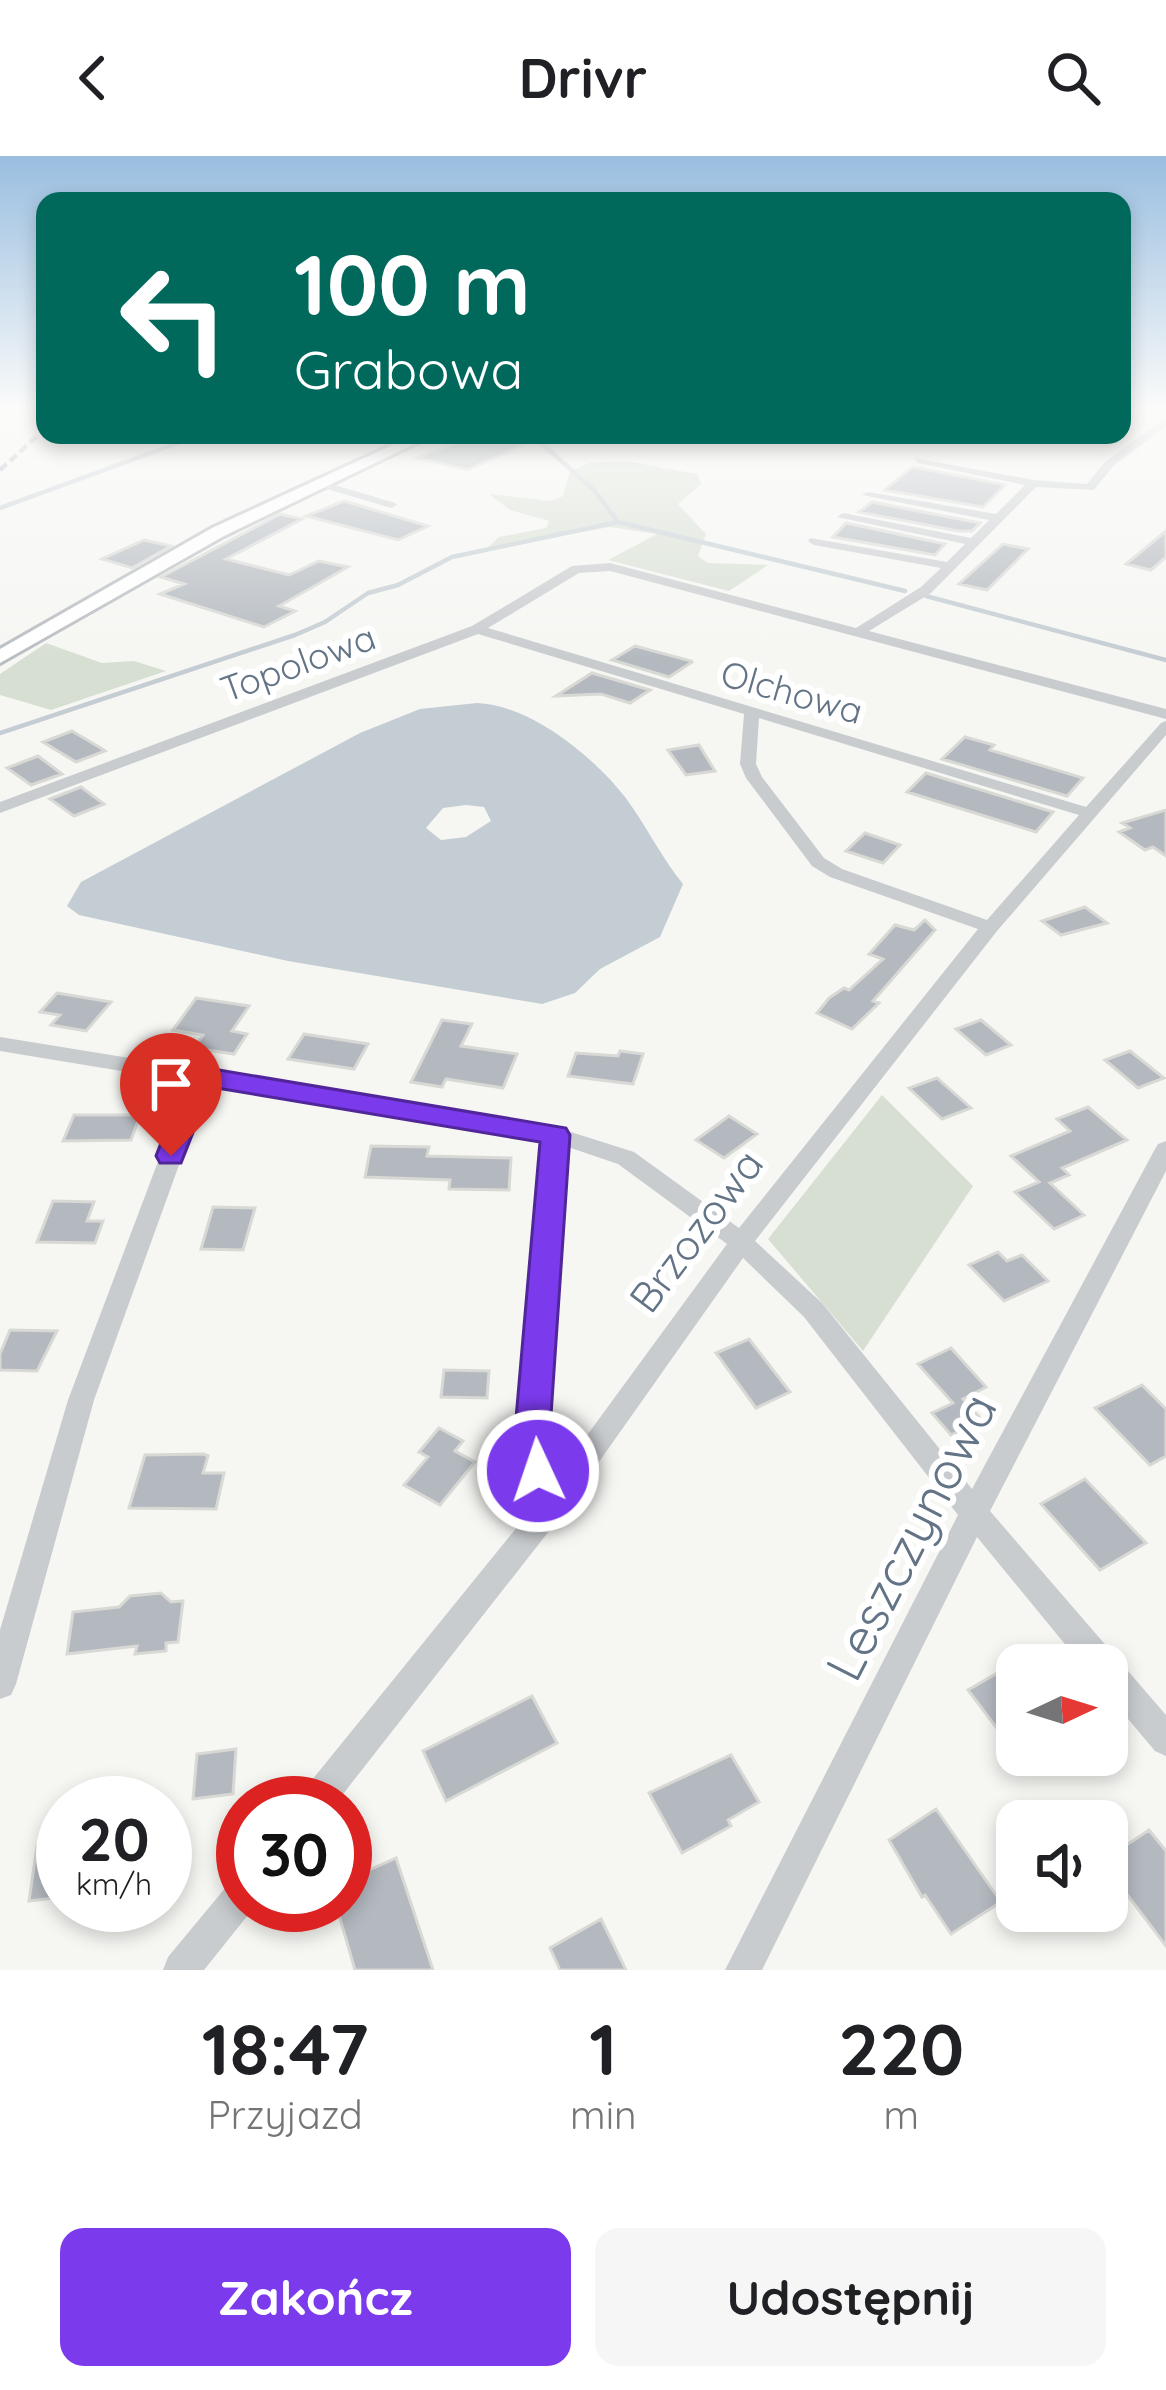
<!DOCTYPE html>
<html lang="pl">
<meta charset="utf-8">
<style>
:root{--surface:#fff;--page:#f6f6f6;--text:#202124;--muted:#757577;--accent:#7c3aed}
body{margin:0;font-family:Quicksand,sans-serif;background:var(--page);color:var(--text);height:100vh;display:flex;flex-direction:column;font-size:45px;white-space:nowrap}
*{box-sizing:border-box;margin:0}
p{font-size:39px;color:var(--muted)}
.icon{flex:none;width:66px;height:66px;fill:none;stroke:currentColor;stroke-width:2;stroke-linecap:round;stroke-linejoin:round}
.map{position:relative;height:1814px;overflow:hidden}
.details{display:flex;flex-direction:column;background:var(--surface);flex:1}
.details>*{flex:none}
.guide{position:absolute;left:36px;top:36px;width:1095px;height:252px;border-radius:24px;box-shadow:0 6px 18px #0003;background:#00695c;color:#fff;overflow:hidden}
.needle{width:78px;rotate:86deg}
.tools{position:absolute;left:996px;top:1488px;display:grid;gap:24px}
.tools a{display:grid;place-items:center;width:132px;height:132px;border-radius:24px;background:var(--surface);box-shadow:0 6px 18px #0003;font-size:60px}
.speed{position:absolute;left:36px;top:1620px;display:flex;gap:24px;font-size:60px;font-weight:700;text-align:center}
.speed>*{display:grid;place-content:center;width:156px;height:156px;border-radius:50%;background:var(--surface);box-shadow:0 6px 18px #0003;line-height:1}
.speed small{font-size:30px;font-weight:400}
.speed .limit{border:18px solid #d22;background:#fff;color:#111}
.pin{position:absolute;display:grid;place-items:center;width:102px;height:102px;color:#fff;margin:-123px -51px;border-radius:50% 50% 50% 0;rotate:-45deg;box-shadow:0 0 12px #0007}
.pin .icon{rotate:45deg}
.me{position:absolute;width:132px;margin:-66px;rotate:357deg;stroke-linejoin:round;filter:drop-shadow(0 0 9px #0008)}
.turn{display:flex;align-items:center;gap:42px;height:252px;padding:0 60px;font-size:54px}
.turn .icon{width:156px;height:156px;stroke-width:2.5}
.turn b{display:block;font-size:84px;line-height:102px}
.eta{display:flex;justify-content:space-evenly;align-items:center;height:204px;text-align:center}
.eta b{font-size:72px;font-weight:800;line-height:84px}
.primary-button{display:flex;gap:24px;margin-top:auto;padding:24px 60px}
.primary-button a{flex:1;height:138px;border-radius:24px;background:var(--accent);color:#fff;font-size:48px;font-weight:800;line-height:138px;text-align:center}
.primary-button a+a{background:var(--page);color:var(--text)}
header{display:flex;justify-content:space-between;align-items:center;height:156px;padding:0 60px;background:var(--surface);font-size:54px;font-weight:800}
.map>svg:first-child{display:block}
.green{fill:#d7dfd3}
.water{fill:#c4cdd3;fill-rule:evenodd}
.lines{fill:none;stroke-linecap:round;stroke-linejoin:round}
.stream{stroke:#c4cdd3;stroke-width:4.5}
.building{fill:#b3b9bf;stroke:#d8d8d5;stroke-width:3}
.secondary-casing{stroke:#b8bdc2;stroke-width:6}
.street{fill:#c9cccf;fill-rule:evenodd}
.secondary{fill:#fff;fill-rule:evenodd}
.rail{stroke:#a6abb2;stroke-width:4.5;stroke-dasharray:9 4.5;stroke-linecap:butt}
.route{fill:#7c3aed;stroke:#51269a;stroke-width:3}
.labels{text-anchor:middle;stroke-width:12;stroke-linejoin:round;paint-order:stroke}
.far-street-label{font-size:36px;fill:#637486;stroke:#fff}
.street-label{font-size:42px;fill:#637486;stroke:#fff}
.near-street-label{font-size:51px;fill:#637486;stroke:#fff}
</style>
<header><svg class="icon" aria-label="back" viewBox="0 0 24 24"><path d="M15 5l-7 7 7 7"/></svg>Drivr<svg class="icon" aria-label="search" viewBox="0 0 24 24"><circle cx="10" cy="10" r="6"/><path d="M15 15l6 6"/></svg></header>
<div class="map">
<svg width="1166" height="1814" viewBox="0 0 1166 1814">
<rect width="100%" height="100%" fill="#f6f7f3"/>
<path class="green" d="M 625,305 L 697,318 L 701,328 L 678,348 L 706,378 L 698,400 L 708,407 L 768,409 L 729,435 L 608,404 L 657,378 L 610,371 L 487,392 L 499,381 L 546,372 L 549,365 L 510,354 L 489,338 L 551,345 L 563,340 L 570,315 L 589,307 Z
M 46,487 L 102,507 L 134,505 L 166,515 L 51,554 L 0,539 L 0,518 Z
M 882,939 L 973,1030 L 863,1195 L 768,1083 Z"/>
<path class="water" d="M 477,547 C 530,549 593,600 625,641 C 646,669 661,701 683,728 L 660,781 L 600,813 L 575,837 L 542,848 L 288,805 L 79,759 L 67,750 L 81,726 L 360,577 L 420,553 ZM 466,649 L 484,651 L 491,665 L 466,681 L 441,684 L 426,672 L 443,652 Z"/>
<g class="lines">
<path class="stream" d="M 532,279 L 594,334 L 618,366
M 0,352 L 200,279
M 926,440 L 1166,504
M 0,577 L 295,479 L 325,466 L 368,437 L 398,429 L 452,401 L 618,366 L 905,435"/>
</g>
<path class="building" d="M 475,279 L 545,279 L 467,314 L 417,302 Z
M 912,311 L 929,314 L 1005,329 L 983,351 L 885,334 Z
M 344,345 L 428,370 L 398,384 L 306,360 Z
M 872,346 L 980,367 L 972,375 L 958,375 L 859,356 Z
M 280,358 L 302,363 L 226,403 L 289,419 L 319,405 L 348,411 L 279,450 L 295,455 L 264,471 L 160,438 L 184,428 L 161,421 Z
M 846,367 L 945,388 L 935,399 L 833,381 Z
M 1166,375 L 1166,401 L 1151,414 L 1126,408 Z
M 144,384 L 171,390 L 132,412 L 102,403 Z
M 1003,388 L 1028,393 L 987,434 L 959,428 Z
M 635,490 L 691,505 L 692,506 L 669,521 L 612,504 Z
M 592,517 L 650,534 L 630,547 L 601,538 L 556,540 Z
M 72,575 L 99,591 L 105,595 L 76,606 L 43,586 Z
M 965,581 L 994,589 L 990,594 L 1083,622 L 1067,640 L 942,603 Z
M 699,589 L 715,615 L 686,619 L 668,594 Z
M 38,600 L 62,618 L 31,629 L 7,612 Z
M 926,617 L 1053,656 L 1036,676 L 907,636 Z
M 81,631 L 104,648 L 74,660 L 50,643 Z
M 1166,654 L 1166,700 L 1153,691 L 1145,694 L 1119,676 L 1130,672 L 1122,667 Z
M 865,677 L 900,689 L 883,707 L 846,695 Z
M 1085,751 L 1107,767 L 1061,779 L 1042,765 Z
M 925,764 L 935,774 L 873,845 L 879,847 L 852,873 L 817,857 L 829,842 L 844,832 L 849,834 L 883,803 L 869,798 L 895,769 L 914,774 Z
M 57,837 L 111,846 L 86,875 L 51,869 L 60,859 L 40,856 Z
M 196,842 L 249,850 L 232,875 L 247,878 L 234,898 L 194,892 L 203,879 L 173,874 Z
M 442,864 L 472,868 L 461,890 L 517,898 L 503,932 L 446,923 L 442,931 L 411,926 Z
M 981,864 L 1011,889 L 986,899 L 956,873 Z
M 304,878 L 368,888 L 354,913 L 288,903 Z
M 620,895 L 643,898 L 633,928 L 568,920 L 576,897 L 618,900 Z
M 1130,895 L 1164,922 L 1138,932 L 1105,904 Z
M 937,922 L 971,952 L 942,963 L 909,932 Z
M 1088,951 L 1127,984 L 1062,1012 L 1069,1019 L 1050,1027 L 1084,1059 L 1054,1073 L 1015,1036 L 1039,1026 L 1011,1000 L 1070,975 L 1057,963 Z
M 74,959 L 140,959 L 131,984 L 63,985 Z
M 729,960 L 757,978 L 724,1002 L 696,984 Z
M 371,990 L 429,991 L 427,1000 L 511,1002 L 509,1034 L 449,1033 L 450,1024 L 365,1021 Z
M 53,1045 L 94,1046 L 87,1065 L 103,1065 L 95,1087 L 37,1086 Z
M 213,1051 L 255,1052 L 243,1094 L 201,1093 Z
M 998,1096 L 1007,1105 L 1022,1099 L 1048,1125 L 1004,1145 L 969,1109 Z
M 10,1174 L 57,1175 L 37,1215 L 0,1214 L 0,1198 Z
M 749,1183 L 790,1236 L 756,1252 L 716,1197 Z
M 951,1192 L 986,1231 L 963,1243 L 982,1264 L 951,1279 L 932,1257 L 953,1247 L 918,1208 Z
M 444,1214 L 489,1215 L 487,1242 L 441,1241 Z
M 1142,1229 L 1166,1253 L 1166,1300 L 1150,1309 L 1095,1252 Z
M 439,1272 L 463,1285 L 455,1295 L 475,1306 L 440,1349 L 404,1329 L 428,1301 L 419,1296 Z
M 203,1298 L 208,1300 L 203,1317 L 224,1317 L 216,1353 L 129,1352 L 145,1299 Z
M 1085,1323 L 1146,1387 L 1100,1414 L 1041,1348 Z
M 161,1437 L 171,1446 L 183,1445 L 178,1486 L 166,1487 L 166,1495 L 135,1498 L 137,1490 L 67,1498 L 73,1456 L 119,1451 L 130,1440 Z
M 1006,1512 L 1017,1526 L 1017,1599 L 968,1534 Z
M 532,1540 L 557,1587 L 446,1645 L 423,1595 Z
M 236,1593 L 233,1638 L 193,1643 L 197,1598 Z
M 731,1599 L 759,1646 L 728,1664 L 731,1670 L 682,1697 L 649,1637 Z
M 936,1653 L 1001,1746 L 951,1778 L 925,1739 L 922,1741 L 889,1684 Z
M 1149,1674 L 1166,1695 L 1166,1790 L 1107,1712 L 1107,1702 Z
M 63,1686 L 63,1741 L 29,1745 L 37,1690 Z
M 396,1702 L 433,1814 L 355,1814 L 336,1749 L 345,1749 L 345,1725 Z
M 601,1763 L 626,1814 L 560,1814 L 550,1792 Z"/>
<g class="lines">
<g class="secondary-casing">
<path id="secondary" d="M 414,279 L 433,279 L 224,380 L 0,507 L 0,493 L 212,372 Z"/>
</g>
<path class="street" d="M 1166,262 L 1166,270 L 1114,309 L 1094,334 L 1036,331 L 931,437 L 869,475 L 1166,553 L 1166,563 L 610,415 L 579,417 L 488,472 L 1086,651 L 1161,567 L 1166,565 L 1166,579 L 997,775 L 755,1085 L 822,1147 L 972,1333 L 1155,993 L 1158,988 L 1166,985 L 1166,1015 L 990,1355 L 1166,1559 L 1166,1600 L 1155,1595 L 1107,1538 L 1107,1509 L 1082,1509 L 977,1381 L 762,1814 L 725,1814 L 958,1359 L 804,1161 L 743,1102 L 560,1361 L 336,1647 L 298,1647 L 303,1635 L 535,1349 L 524,1315 L 519,1274 L 543,985 L 208,929 L 94,1244 L 16,1528 L 11,1539 L 0,1543 L 0,1474 L 68,1244 L 188,926 L 0,895 L 0,881 L 555,971 L 634,996 L 739,1072 L 978,773 L 830,721 L 812,710 L 746,622 L 740,608 L 744,558 L 478,478 L 0,657 L 0,646 L 472,470 L 572,410 L 610,407 L 856,472 L 921,431 L 941,412 L 814,389 L 808,385 L 810,382 L 947,406 L 965,388 L 837,361 L 843,357 L 971,382 L 989,364 L 862,339 L 868,336 L 996,358 L 1025,329 L 918,307 L 914,302 L 1033,324 L 1087,328 L 1106,305 ZM 759,562 L 1079,659 L 987,764 L 842,713 L 824,702 L 762,621 L 756,608 ZM 565,990 L 618,1008 L 727,1088 L 555,1323 L 547,1274 Z
M 318,324 L 395,347 L 397,349 L 391,352 L 314,329 L 312,327 Z
M 243,1719 L 243,1749 L 256,1749 L 204,1814 L 163,1814 L 168,1801 L 231,1725 Z"/>
<use href="#secondary" class="secondary"/>
<path class="rail" d="M 0,314 L 45,273"/>
</g>
<linearGradient id="sky" x2="0" y2="1"><stop stop-color="#99bee0"/><stop offset="0.5" stop-color="#fbfbfa"/><stop offset="1" stop-color="#fbfbfa" stop-opacity="0"/></linearGradient>
<rect width="1166" height="504" fill="url(#sky)"/>
<path class="route" d="M 201,911 L 566,972 L 570,979 L 550,1274 L 556,1315 L 550,1326 L 538,1331 L 525,1326 L 515,1274 L 540,986 L 211,931 L 181,1007 L 160,1007 L 156,1000 L 187,920 Z"/>
<g class="labels">
<g class="far-street-label">
<text transform="translate(298 507) rotate(-20)" y="13">Topolowa</text>
<text transform="translate(792 536) rotate(16)" y="13">Olchowa</text>
</g>
<g class="street-label">
<text transform="translate(696 1075) rotate(-53)" y="15">Brzozowa</text>
</g>
<g class="near-street-label">
<text transform="translate(911 1381) rotate(-63)" y="18">Leszczynowa</text>
</g>
</g>
</svg>
<div class="tools">
<a><svg class="needle" viewBox="-14 -14 28 28"><path d="M0-13l5 13h-10z" fill="#e53935"/><path d="M0 13l5-13h-10z" fill="#757577"/></svg></a>
<a><svg class="icon" aria-label="sound" viewBox="0 0 24 24"><path d="M4 9h4l5-4v14l-5-4H4zM17 9q2 3 0 6"/></svg></a>
</div>
<div class="speed"><div>20<small>km/h</small></div><div class="limit">30</div></div>
<div class="pin" style="left:171px;top:1000px;background:#d93025"><svg class="icon" aria-label="arrive" viewBox="0 0 24 24"><path d="M6 21V4h12l-3 4 3 4H6"/></svg></div>
<svg class="me" style="left:538px;top:1315px" viewBox="-20 -20 40 40"><circle r="17" fill="#7c3aed" stroke="#fff" stroke-width="3"/><path d="M0-11L8 9 0 5-8 9z" fill="#fff"/></svg>
<div class="guide">
<div class="turn"><svg class="icon" aria-label="left" viewBox="0 0 24 24"><path d="M17 20v-9H6M10 6l-5 5 5 5"/></svg><div><b>100 m</b>Grabowa</div></div>
</div>
</div>
<section class="details">
<div class="eta">
<div><b>18:47</b><p>Przyjazd</p></div>
<div><b>1</b><p>min</p></div>
<div><b>220</b><p>m</p></div>
</div>
<div class="primary-button"><a>Zakończ</a><a>Udostępnij</a></div>
</section>
